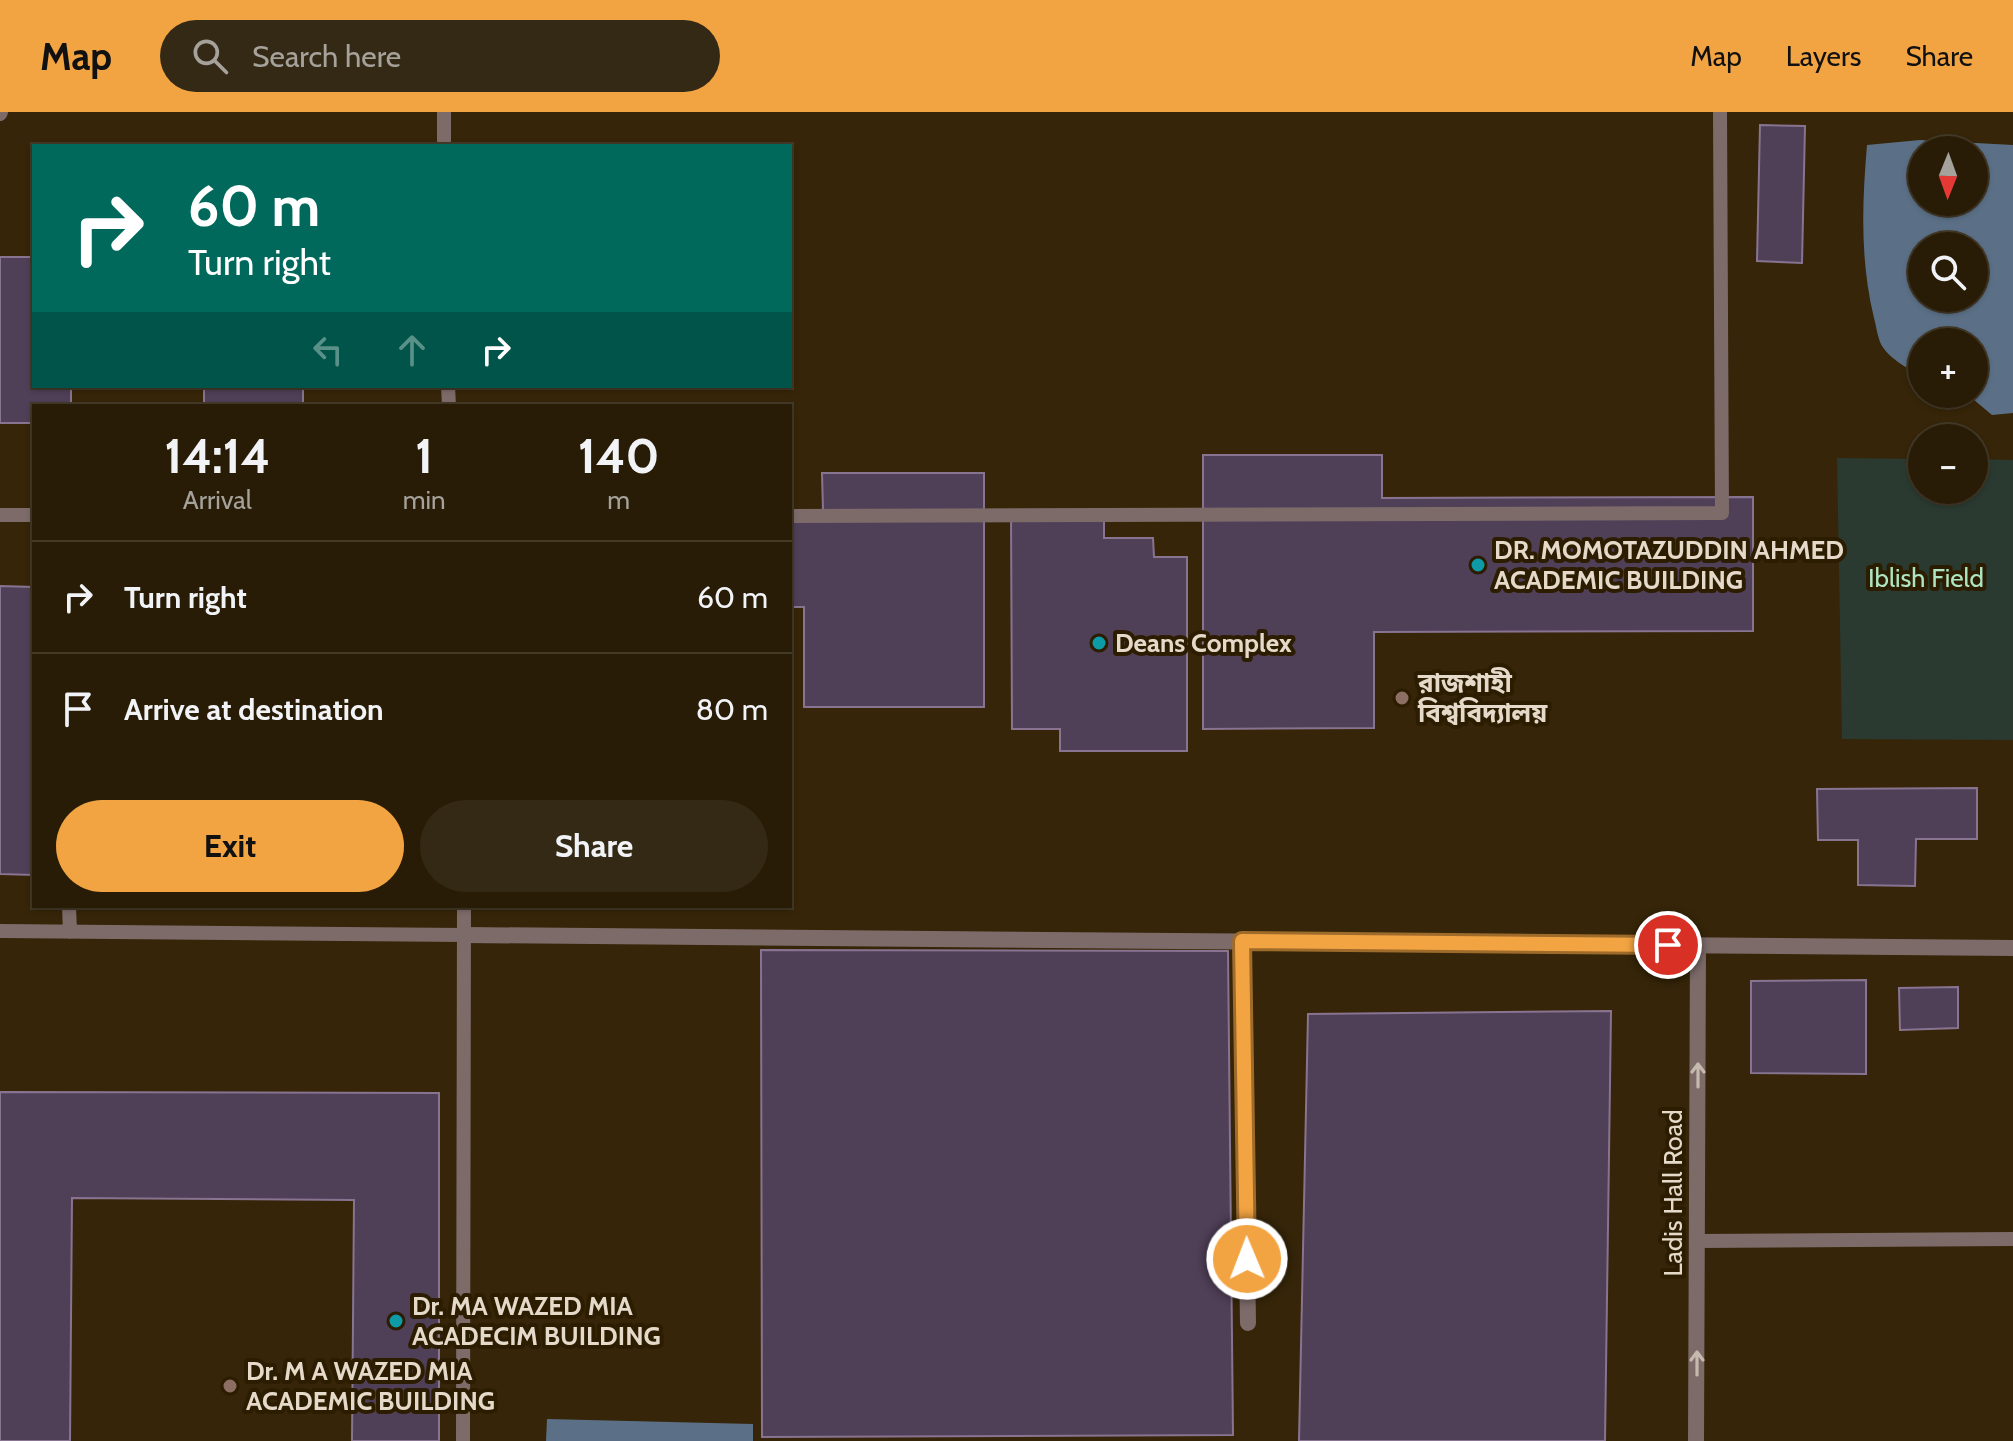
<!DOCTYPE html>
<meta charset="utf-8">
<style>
:root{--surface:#281c06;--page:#342914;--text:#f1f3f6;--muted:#a5a19b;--line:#443a28;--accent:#f3a442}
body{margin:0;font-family:Cabin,"Noto Sans Bengali",sans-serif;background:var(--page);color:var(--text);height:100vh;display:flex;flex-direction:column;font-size:30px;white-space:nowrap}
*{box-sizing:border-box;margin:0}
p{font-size:26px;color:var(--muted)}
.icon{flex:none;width:44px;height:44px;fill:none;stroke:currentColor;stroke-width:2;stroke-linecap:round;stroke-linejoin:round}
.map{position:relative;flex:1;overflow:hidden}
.side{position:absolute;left:32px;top:292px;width:760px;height:504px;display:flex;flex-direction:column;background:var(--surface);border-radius:0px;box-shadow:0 2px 6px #0004,0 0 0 2px var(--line)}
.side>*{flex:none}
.hud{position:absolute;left:32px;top:32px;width:760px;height:244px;border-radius:0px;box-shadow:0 2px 6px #0004,0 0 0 2px var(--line);background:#00695c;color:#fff;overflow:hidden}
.needle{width:52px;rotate:181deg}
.fabs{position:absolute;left:1908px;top:24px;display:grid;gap:16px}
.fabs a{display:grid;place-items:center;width:80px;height:80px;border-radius:50%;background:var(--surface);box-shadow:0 2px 6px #0004,0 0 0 2px var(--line);font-size:40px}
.pin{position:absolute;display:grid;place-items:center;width:68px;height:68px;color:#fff;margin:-34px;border:4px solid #fff;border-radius:50%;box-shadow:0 2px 8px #0007}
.me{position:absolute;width:88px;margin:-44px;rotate:359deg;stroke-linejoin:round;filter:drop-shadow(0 0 6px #0008)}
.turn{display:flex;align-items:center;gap:28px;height:168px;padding:0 24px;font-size:36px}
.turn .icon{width:104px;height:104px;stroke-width:2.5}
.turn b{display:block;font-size:56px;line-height:68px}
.lanes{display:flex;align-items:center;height:76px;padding:0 24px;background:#0003;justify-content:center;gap:40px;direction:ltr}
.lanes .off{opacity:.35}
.eta{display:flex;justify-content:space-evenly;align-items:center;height:136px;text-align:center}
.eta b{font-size:48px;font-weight:700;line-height:56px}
.action{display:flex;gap:16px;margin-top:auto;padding:16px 24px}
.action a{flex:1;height:92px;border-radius:48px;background:var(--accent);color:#111;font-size:32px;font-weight:700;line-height:92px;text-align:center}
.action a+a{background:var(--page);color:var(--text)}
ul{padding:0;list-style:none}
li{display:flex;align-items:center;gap:24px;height:112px;padding:0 24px;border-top:2px solid var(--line)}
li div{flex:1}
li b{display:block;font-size:30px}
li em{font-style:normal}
header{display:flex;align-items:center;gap:48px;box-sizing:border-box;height:112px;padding:0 40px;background:var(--accent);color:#111}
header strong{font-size:38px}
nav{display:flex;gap:44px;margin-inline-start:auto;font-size:28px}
.search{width:560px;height:72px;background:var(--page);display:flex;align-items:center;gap:20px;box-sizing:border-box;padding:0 28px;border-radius:44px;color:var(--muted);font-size:30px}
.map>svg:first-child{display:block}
.green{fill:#2a3a30}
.water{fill:#5b7087;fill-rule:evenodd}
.building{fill:#4f3f57;stroke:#887491;stroke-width:2}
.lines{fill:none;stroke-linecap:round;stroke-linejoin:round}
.lane{stroke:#7d6b6a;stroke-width:14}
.street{stroke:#7d6b6a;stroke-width:16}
.oneway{stroke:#c6b9ad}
.route-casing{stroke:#9e6b2b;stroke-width:20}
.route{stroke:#f3a442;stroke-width:14}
.culture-dot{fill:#0f9aa8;stroke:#2c1c00;stroke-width:3}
.education-dot{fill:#8d6e63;stroke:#2c1c00;stroke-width:3}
.labels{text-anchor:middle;stroke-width:8;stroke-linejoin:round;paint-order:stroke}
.poi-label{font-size:26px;font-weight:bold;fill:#e5daca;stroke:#2c1c00;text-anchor:start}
.park-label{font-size:26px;fill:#aee5c2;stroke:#2c1c00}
.street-label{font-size:26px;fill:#e5daca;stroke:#2c1c00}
</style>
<header>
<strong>Map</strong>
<div class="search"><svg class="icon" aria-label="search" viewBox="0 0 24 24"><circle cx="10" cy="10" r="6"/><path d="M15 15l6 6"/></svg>Search here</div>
<nav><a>Map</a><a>Layers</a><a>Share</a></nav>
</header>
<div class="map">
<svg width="2013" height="1329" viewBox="0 0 2013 1329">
<rect width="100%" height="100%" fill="#362508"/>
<path class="green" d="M 1837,346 L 1922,347 L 1922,378 L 1974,378 L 1974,347 L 2013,348 L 2013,628 L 1842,627 Z"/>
<path class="water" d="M 1920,28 L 2013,33 L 2013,301 L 1992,303 L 1967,282 L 1974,282 L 1974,230 L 1922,230 L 1922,265 C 1908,256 1887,246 1880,230 C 1877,222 1876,213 1874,206 C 1860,148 1862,92 1867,33 ZM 1922,38 L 1974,38 L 1974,90 L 1922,90 ZM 1922,134 L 1974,134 L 1974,186 L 1922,186 Z
M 547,1307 L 753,1312 L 753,1329 L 546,1329 Z"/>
<path class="building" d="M 1760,13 L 1805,14 L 1802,151 L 1757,149 Z
M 0,145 L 34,145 L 34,274 L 71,274 L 71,294 L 34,294 L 34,311 L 0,311 Z
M 204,274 L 303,274 L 303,294 L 204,294 Z
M 1203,343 L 1382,343 L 1382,386 L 1753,385 L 1753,519 L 1374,520 L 1374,616 L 1203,617 Z
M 822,361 L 984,361 L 984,595 L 804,595 L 804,495 L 790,495 L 790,398 L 823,398 Z
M 1011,401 L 1104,401 L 1104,426 L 1153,426 L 1154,445 L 1187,445 L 1187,639 L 1060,639 L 1060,617 L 1012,617 Z
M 0,474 L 34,475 L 34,763 L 0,762 Z
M 0,474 L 34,475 L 34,763 L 0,762 Z
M 1977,676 L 1977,727 L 1916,727 L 1915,774 L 1858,773 L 1858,728 L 1818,728 L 1817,677 Z
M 761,838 L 1228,839 L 1233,1323 L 762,1325 Z
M 1866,868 L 1866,962 L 1751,961 L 1751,869 Z
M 1958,875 L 1958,916 L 1900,918 L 1899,876 Z
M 1611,899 L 1605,1329 L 1299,1329 L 1308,902 Z
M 0,980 L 439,981 L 439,1329 L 352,1329 L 354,1088 L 72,1086 L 70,1329 L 0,1329 Z"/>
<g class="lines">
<path class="lane" d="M 444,0 L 444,34
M 0,2 L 1,0
M 448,274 L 449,294
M 0,403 L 34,403
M 790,404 L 1722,401 L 1720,0
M 69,794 L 70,820
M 0,819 L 465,823
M 1697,1129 L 2013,1127
M 463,1329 L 464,794"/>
<path class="street" d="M 465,823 L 2013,836
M 1242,829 L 1248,1211
M 1696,1329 L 1698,833"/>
</g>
<defs><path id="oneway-shaft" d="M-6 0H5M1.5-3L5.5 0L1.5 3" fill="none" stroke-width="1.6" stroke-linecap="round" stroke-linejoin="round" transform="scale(2)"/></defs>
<g class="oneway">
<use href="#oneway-shaft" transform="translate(1698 963) rotate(-90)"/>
<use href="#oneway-shaft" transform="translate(1697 1251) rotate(-90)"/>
</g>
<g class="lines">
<g class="route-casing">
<path id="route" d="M 1247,1147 L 1242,829 L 1668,833"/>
</g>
<use href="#route" class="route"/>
</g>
<g class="culture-dot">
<circle cx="1478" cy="453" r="8"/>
<circle cx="1099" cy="531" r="8"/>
<circle cx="396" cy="1209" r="8"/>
</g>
<g class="education-dot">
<circle cx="1402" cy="586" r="8"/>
<circle cx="230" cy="1274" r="8"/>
</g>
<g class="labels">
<g class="poi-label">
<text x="1494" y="447">DR. MOMOTAZUDDIN AHMED<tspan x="1494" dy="30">ACADEMIC BUILDING</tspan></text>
<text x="1115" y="540">Deans Complex</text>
<text x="1418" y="580">রাজশাহী<tspan x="1418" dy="30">বিশ্ববিদ্যালয়</tspan></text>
<text x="412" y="1203">Dr. MA WAZED MIA<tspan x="412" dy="30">ACADECIM BUILDING</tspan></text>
<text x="246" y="1268">Dr. M A WAZED MIA<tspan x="246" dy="30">ACADEMIC BUILDING</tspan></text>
</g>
<g class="park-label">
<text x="1926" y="475">Iblish Field</text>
</g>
<g class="street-label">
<text transform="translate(1673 1081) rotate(-90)" y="9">Ladis Hall Road</text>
</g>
</g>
</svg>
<div class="fabs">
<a><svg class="needle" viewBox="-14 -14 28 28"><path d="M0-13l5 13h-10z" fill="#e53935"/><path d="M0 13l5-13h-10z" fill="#a5a19b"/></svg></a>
<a><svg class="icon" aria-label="search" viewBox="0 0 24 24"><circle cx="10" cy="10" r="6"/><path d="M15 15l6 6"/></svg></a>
<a>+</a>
<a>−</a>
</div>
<div class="pin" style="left:1668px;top:833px;background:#d93025"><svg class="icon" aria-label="arrive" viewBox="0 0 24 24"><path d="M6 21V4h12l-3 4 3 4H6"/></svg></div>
<svg class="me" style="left:1247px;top:1147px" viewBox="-20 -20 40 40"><circle r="17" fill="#f3a442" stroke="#fff" stroke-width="3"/><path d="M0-11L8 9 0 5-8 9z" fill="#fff"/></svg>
<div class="hud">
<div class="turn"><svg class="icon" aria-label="right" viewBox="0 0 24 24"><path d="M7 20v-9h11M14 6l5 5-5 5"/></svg><div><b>60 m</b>Turn right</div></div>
<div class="lanes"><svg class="icon off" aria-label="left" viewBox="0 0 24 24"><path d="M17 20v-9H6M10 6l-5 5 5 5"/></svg><svg class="icon off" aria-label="ahead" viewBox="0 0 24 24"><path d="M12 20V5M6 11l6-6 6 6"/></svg><svg class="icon" aria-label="right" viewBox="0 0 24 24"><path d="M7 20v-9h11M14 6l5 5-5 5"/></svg></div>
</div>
<section class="side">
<div class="eta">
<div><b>14:14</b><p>Arrival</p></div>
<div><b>1</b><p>min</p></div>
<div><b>140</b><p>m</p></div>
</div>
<ul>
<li><svg class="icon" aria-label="right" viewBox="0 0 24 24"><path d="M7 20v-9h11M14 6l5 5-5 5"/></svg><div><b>Turn right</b></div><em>60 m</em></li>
<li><svg class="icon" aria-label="arrive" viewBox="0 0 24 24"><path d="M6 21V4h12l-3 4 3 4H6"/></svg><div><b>Arrive at destination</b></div><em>80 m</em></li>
</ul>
<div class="action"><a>Exit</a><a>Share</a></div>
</section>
</div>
